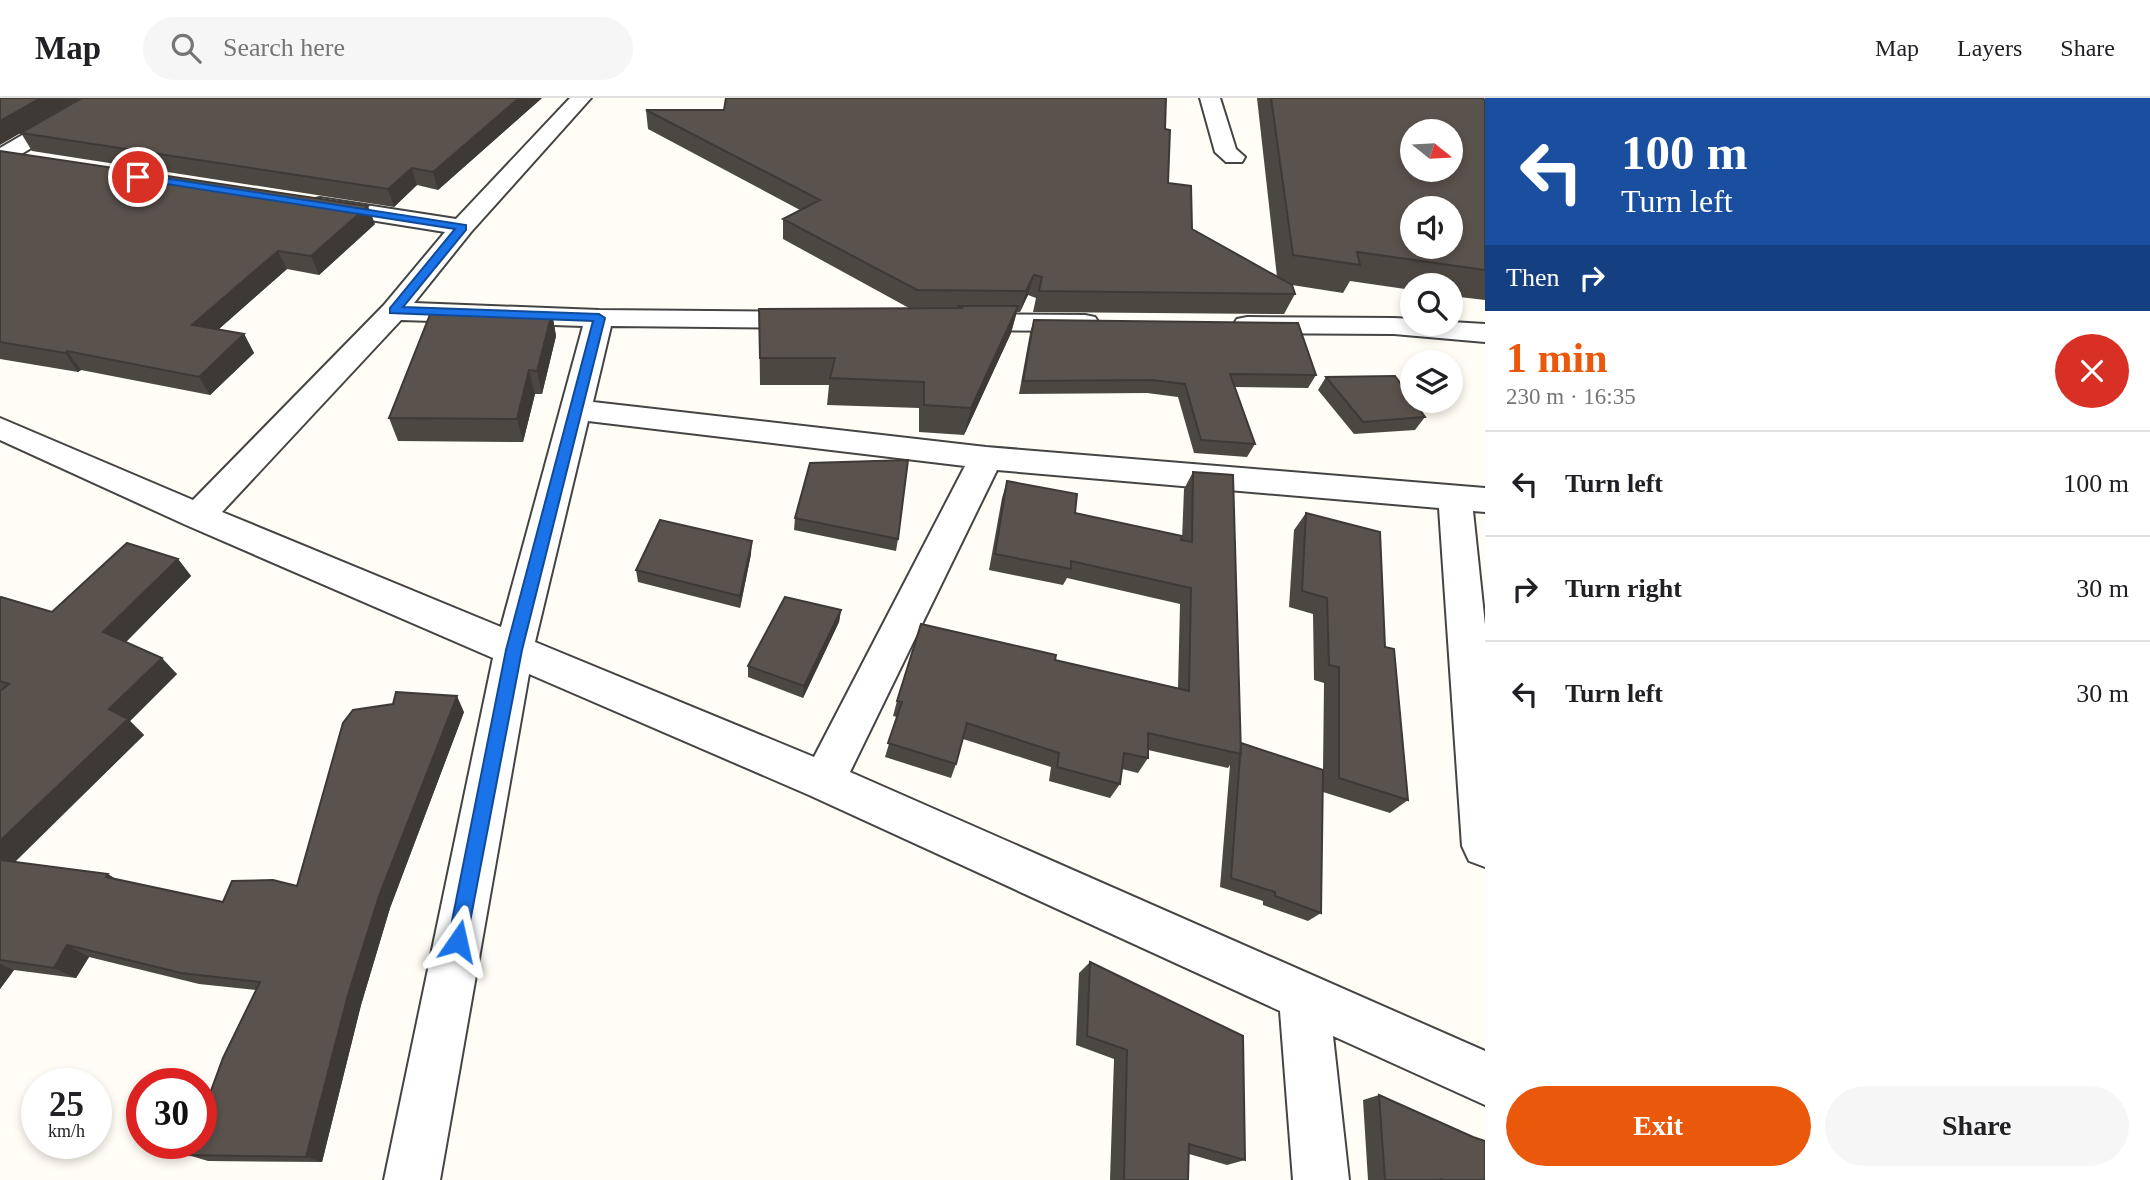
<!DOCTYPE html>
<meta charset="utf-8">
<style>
:root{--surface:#fff;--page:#f6f6f6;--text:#202124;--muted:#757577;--line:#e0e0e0;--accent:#ea580c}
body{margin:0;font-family:Georgia,serif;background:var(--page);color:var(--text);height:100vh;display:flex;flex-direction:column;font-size:26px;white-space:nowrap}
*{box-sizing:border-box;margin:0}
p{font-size:23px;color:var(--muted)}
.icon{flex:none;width:38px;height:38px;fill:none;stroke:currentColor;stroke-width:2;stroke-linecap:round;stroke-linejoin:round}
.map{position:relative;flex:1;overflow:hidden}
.side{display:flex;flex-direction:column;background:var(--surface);width:665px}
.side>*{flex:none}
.top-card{background:#1a4fa0;color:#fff;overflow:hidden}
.needle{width:46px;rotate:108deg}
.fabs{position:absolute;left:1400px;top:21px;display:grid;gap:14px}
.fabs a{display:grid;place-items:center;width:63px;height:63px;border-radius:50%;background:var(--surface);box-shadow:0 4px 10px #0003;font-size:35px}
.speed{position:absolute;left:21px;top:970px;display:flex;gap:14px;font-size:35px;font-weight:700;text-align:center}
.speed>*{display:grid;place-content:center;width:91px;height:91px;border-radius:50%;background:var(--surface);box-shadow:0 4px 10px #0003;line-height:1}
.speed small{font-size:18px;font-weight:400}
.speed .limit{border:10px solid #d22;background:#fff;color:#111}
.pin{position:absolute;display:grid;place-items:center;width:60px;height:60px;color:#fff;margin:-30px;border:4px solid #fff;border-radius:50%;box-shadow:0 2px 7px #0007}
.me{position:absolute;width:77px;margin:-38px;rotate:11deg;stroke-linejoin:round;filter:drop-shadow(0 0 5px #0008)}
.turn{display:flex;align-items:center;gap:24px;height:147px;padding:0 21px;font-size:32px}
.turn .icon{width:91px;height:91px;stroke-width:2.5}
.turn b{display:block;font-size:49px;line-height:60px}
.then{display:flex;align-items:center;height:66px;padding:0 21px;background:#0003;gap:14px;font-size:26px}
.round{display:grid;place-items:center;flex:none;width:74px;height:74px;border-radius:37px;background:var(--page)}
.summary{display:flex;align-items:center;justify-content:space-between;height:119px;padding:0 21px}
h1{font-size:42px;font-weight:700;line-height:52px;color:var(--accent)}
.cta{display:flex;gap:14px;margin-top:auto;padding:14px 21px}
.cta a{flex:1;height:80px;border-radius:42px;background:var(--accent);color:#fff;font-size:28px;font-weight:700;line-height:80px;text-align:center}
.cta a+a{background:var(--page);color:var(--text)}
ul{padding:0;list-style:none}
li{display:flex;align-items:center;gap:21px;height:105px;padding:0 21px;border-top:2px solid var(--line)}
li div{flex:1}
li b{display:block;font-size:26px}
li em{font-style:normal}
header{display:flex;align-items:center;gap:42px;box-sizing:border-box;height:98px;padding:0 35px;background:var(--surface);border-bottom:2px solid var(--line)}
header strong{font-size:33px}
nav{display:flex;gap:38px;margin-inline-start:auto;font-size:24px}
.search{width:490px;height:63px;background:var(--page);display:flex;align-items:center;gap:18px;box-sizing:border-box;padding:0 24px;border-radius:38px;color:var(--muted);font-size:26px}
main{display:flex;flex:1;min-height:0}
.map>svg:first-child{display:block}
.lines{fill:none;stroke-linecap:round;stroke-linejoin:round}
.minor-casing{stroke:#444;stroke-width:4}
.minor{fill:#fff;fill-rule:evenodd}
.wall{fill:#4d4742}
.shaded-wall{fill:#3f3936}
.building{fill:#5a524d;stroke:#3f3936;stroke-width:2;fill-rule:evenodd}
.route{fill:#1a73e8;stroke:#114b97;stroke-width:2}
</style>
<header>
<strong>Map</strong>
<div class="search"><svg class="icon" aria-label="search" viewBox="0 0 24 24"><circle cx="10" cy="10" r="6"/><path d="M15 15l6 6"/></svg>Search here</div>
<nav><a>Map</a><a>Layers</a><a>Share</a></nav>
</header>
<main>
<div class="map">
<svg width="1485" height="1082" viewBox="0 0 1485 1082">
<rect width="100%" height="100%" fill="#fffdf5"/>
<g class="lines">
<g class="minor-casing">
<path id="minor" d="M 86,0 L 111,0 L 108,4 L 8,64 L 0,66 L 0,50 Z
M 570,0 L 591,0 L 471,134 L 414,205 L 599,212 L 812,214 L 822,216 L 826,222 L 822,228 L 812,230 L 611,228 L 593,304 L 986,349 L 1485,390 L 1485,414 L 1473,413 L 1485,527 L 1485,769 L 1469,763 L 1462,748 L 1439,410 L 997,372 L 850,674 L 1485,953 L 1485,1007 L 1333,938 L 1349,1082 L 1293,1082 L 1280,913 L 809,697 L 529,576 L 440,1082 L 384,1082 L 493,560 L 186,427 L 0,342 L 0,320 L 193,402 L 384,207 L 445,134 L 320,114 L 311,112 L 308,107 L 311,102 L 320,100 L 456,121 ZM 401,222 L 583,228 L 501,529 L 222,414 ZM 588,323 L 965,368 L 814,659 L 535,544 Z
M 1200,0 L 1220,0 L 1236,51 L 1245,59 L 1242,64 L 1226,64 L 1215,54 Z
M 963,216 L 1085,217 L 1095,219 L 1099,225 L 1095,231 L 1085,233 L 963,232 L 953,230 L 949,224 L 953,218 Z
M 1247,219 L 1394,220 L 1412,221 L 1412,226 L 1451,224 L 1485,226 L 1485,244 L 1394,236 L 1247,235 L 1237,233 L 1233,227 L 1237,221 Z"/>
</g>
<use href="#minor" class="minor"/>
</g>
<path class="wall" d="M 542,0 L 438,92 L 417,87 L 394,109 L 32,53 L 21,35 Z
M 1257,0 L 1482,0 L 1485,2 L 1485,202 L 1451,198 L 1451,187 L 1412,187 L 1412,192 L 1350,183 L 1343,195 L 1292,187 L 1295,196 L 1284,216 L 1033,214 L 1036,200 L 1028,197 L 1020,214 L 1017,214 L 1011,235 L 964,337 L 919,334 L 919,310 L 827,307 L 829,287 L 760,287 L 759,211 L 909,210 L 783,141 L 783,121 L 800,112 L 648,31 L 646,12 L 724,12 L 1165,31 L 1168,85 L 1192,131 L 1277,179 Z
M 0,53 L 375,126 L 319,177 L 287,171 L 219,231 L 244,236 L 254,255 L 210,297 L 81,272 L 78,274 L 0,261 Z
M 552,215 L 556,238 L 542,296 L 535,296 L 523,344 L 398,343 L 389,320 Z
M 1034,222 L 1316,277 L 1308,290 L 1235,289 L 1255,346 L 1247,359 L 1194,355 L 1178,299 L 1147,295 L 1019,296 L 1030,235 Z
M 1326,279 L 1425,319 L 1415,332 L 1354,336 L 1318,292 Z
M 1193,374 L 1240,646 L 1323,672 L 1324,585 L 1314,582 L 1313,516 L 1289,509 L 1294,432 L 1306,415 L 1385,549 L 1408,702 L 1390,715 L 1323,694 L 1321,815 L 1308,823 L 1263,807 L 1263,803 L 1220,789 L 1230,667 L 1228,670 L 1148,652 L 1148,660 L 1138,675 L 1122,671 L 1120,686 L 1110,700 L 1049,683 L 1051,669 L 963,641 L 956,666 L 951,680 L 885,659 L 897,619 L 893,618 L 897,603 L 1055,562 L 1178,590 L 1180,506 L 1067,480 L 1063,487 L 989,472 L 1002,400 L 1007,383 L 1075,415 L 1182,442 L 1184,391 Z
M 795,420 L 898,441 L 896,453 L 794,432 Z
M 751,456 L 740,510 L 638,484 L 636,472 Z
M 178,461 L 191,478 L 126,544 L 177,576 L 130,623 L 144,637 L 15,764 L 117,782 L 223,804 L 297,788 L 464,614 L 390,810 L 361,907 L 322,1064 L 208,1063 L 188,1057 L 256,892 L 199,886 L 89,859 L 76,880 L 14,872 L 0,891 L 0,501 L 52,514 Z
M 841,512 L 839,524 L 803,600 L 748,579 L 748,568 Z
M 1090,864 L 1245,1062 L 1227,1067 L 1189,1056 L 1188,1082 L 1110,1082 L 1114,961 L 1076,947 L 1079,875 Z
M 1379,997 L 1473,1039 L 1485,1082 L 1368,1082 L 1363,1002 Z"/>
<path class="shaded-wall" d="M 41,0 L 81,0 L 0,47 L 0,23 Z
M 519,0 L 542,0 L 438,92 L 433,74 Z
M 412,70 L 417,87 L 394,109 L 388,91 Z
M 368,108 L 375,126 L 319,177 L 311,158 Z
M 278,153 L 287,171 L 203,245 L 192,227 Z
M 1034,177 L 1028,197 L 1020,214 L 1026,193 Z
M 1018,208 L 1011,235 L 964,337 L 971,310 Z
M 552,215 L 556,238 L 542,296 L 537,273 Z
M 244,236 L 254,255 L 210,297 L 199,279 Z
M 67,253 L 81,272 L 78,274 L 65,255 Z
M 529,272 L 535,296 L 523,344 L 517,321 Z
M 752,443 L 751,456 L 740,510 L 740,498 Z
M 178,461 L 191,478 L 119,551 L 103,534 Z
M 841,512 L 839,524 L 803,600 L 804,588 Z
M 162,560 L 177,576 L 130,623 L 144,637 L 5,773 L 0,770 L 0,743 L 109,611 Z
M 457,598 L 464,614 L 390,810 L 361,907 L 322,1064 L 306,1059 L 348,897 L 379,798 Z
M 108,776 L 128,789 L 106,779 Z
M 67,847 L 89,859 L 76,880 L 54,870 Z
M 0,866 L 14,872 L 0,891 Z"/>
<path class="building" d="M 0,0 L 41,0 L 0,23 Z
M 82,0 L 519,0 L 433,74 L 412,70 L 388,91 L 21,35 Z
M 726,0 L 1166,0 L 1165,31 L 1170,32 L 1168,85 L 1191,88 L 1192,131 L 1292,187 L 1295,196 L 1039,193 L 1042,179 L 1034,177 L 1026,193 L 917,192 L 783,121 L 820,102 L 646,12 L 724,12 Z
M 1271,0 L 1482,0 L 1485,2 L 1485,172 L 1357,154 L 1360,167 L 1293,157 ZM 1412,33 L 1451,33 L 1451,72 L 1412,72 ZM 1412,110 L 1451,110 L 1451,149 L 1412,149 Z
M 0,53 L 368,108 L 311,158 L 278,153 L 192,227 L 244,236 L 199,279 L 67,253 L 65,255 L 0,244 Z
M 958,208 L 1018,208 L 971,310 L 924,307 L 924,284 L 830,280 L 835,260 L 760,260 L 759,211 L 963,210 Z
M 431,214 L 552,215 L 537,273 L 529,272 L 517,321 L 389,320 Z
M 1034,222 L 1298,225 L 1316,277 L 1230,276 L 1255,346 L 1201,342 L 1185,286 L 1152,282 L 1023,283 Z
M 1395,278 L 1425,319 L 1363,324 L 1326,279 Z
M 908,362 L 898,441 L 795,420 L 810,365 Z
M 1193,374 L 1233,377 L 1241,656 L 1148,635 L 1148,660 L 1124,655 L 1120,686 L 1057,669 L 1059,655 L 967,625 L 956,666 L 888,645 L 902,604 L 897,603 L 921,526 L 1056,557 L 1055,562 L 1189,593 L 1191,490 L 1071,463 L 1071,471 L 995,456 L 1007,383 L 1077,396 L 1075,415 L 1182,438 L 1181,442 L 1192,444 Z
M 1306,415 L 1380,434 L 1385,549 L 1394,551 L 1408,702 L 1339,680 L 1339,569 L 1329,567 L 1327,500 L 1302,493 Z
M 660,422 L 752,443 L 740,498 L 636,472 Z
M 127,445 L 178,461 L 103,534 L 162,560 L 109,611 L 128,621 L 0,743 L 0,593 L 9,586 L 0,583 L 0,501 L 1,499 L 52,514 Z
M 785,499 L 841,512 L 804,588 L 748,568 Z
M 396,594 L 457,598 L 379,798 L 348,897 L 306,1059 L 188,1057 L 193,1045 L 201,1045 L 201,1020 L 223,960 L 260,884 L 181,875 L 67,847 L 54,870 L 0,862 L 0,762 L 108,776 L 106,779 L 223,804 L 232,783 L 273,782 L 297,788 L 343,625 L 353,612 L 393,606 Z
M 1241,645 L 1323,672 L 1321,815 L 1275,798 L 1275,794 L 1231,780 Z
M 1090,864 L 1243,938 L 1245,1062 L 1189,1046 L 1188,1082 L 1124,1082 L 1127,952 L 1087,938 Z
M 1379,997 L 1473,1039 L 1485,1043 L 1485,1082 L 1443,1082 L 1440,1081 L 1441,1082 L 1385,1082 Z"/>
<path class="route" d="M 138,76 L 466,127 L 466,132 L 403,209 L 599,216 L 605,220 L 522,552 L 465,850 L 458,853 L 451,850 L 448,843 L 506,552 L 593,223 L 390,215 L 390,210 L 455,131 L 135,81 L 135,77 Z"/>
</svg>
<div class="fabs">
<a><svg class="needle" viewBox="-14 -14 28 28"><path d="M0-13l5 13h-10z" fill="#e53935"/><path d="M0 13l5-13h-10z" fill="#757577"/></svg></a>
<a><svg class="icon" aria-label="sound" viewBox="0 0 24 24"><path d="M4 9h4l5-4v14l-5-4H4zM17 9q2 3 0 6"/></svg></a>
<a><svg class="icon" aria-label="search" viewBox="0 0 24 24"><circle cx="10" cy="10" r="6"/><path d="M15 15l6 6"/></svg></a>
<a><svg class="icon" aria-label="layers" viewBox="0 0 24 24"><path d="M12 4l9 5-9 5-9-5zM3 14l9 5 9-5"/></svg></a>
</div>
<div class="speed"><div>25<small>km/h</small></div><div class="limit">30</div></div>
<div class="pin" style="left:138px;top:79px;background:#d93025"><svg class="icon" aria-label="arrive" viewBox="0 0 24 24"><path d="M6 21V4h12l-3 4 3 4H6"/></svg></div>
<svg class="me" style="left:458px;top:843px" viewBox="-20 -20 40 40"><path d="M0-17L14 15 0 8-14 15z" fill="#1a73e8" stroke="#fff" stroke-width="4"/></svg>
</div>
<section class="side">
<div class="top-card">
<div class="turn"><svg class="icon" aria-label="left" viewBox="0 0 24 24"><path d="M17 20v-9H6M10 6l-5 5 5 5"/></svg><div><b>100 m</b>Turn left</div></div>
<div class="then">Then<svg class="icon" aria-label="right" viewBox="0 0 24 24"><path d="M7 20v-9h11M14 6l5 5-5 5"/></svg></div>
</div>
<div class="summary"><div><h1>1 min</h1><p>230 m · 16:35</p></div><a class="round" style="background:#d93025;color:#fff"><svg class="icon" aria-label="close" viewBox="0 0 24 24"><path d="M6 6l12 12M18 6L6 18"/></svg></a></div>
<ul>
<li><svg class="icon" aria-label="left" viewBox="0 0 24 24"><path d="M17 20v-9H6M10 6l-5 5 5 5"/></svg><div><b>Turn left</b></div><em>100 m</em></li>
<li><svg class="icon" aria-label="right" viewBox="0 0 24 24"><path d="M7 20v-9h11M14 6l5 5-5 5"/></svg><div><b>Turn right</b></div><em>30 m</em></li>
<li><svg class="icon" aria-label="left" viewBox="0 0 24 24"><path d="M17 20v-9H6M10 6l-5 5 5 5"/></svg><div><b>Turn left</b></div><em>30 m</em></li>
</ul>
<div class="cta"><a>Exit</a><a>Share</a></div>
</section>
</main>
